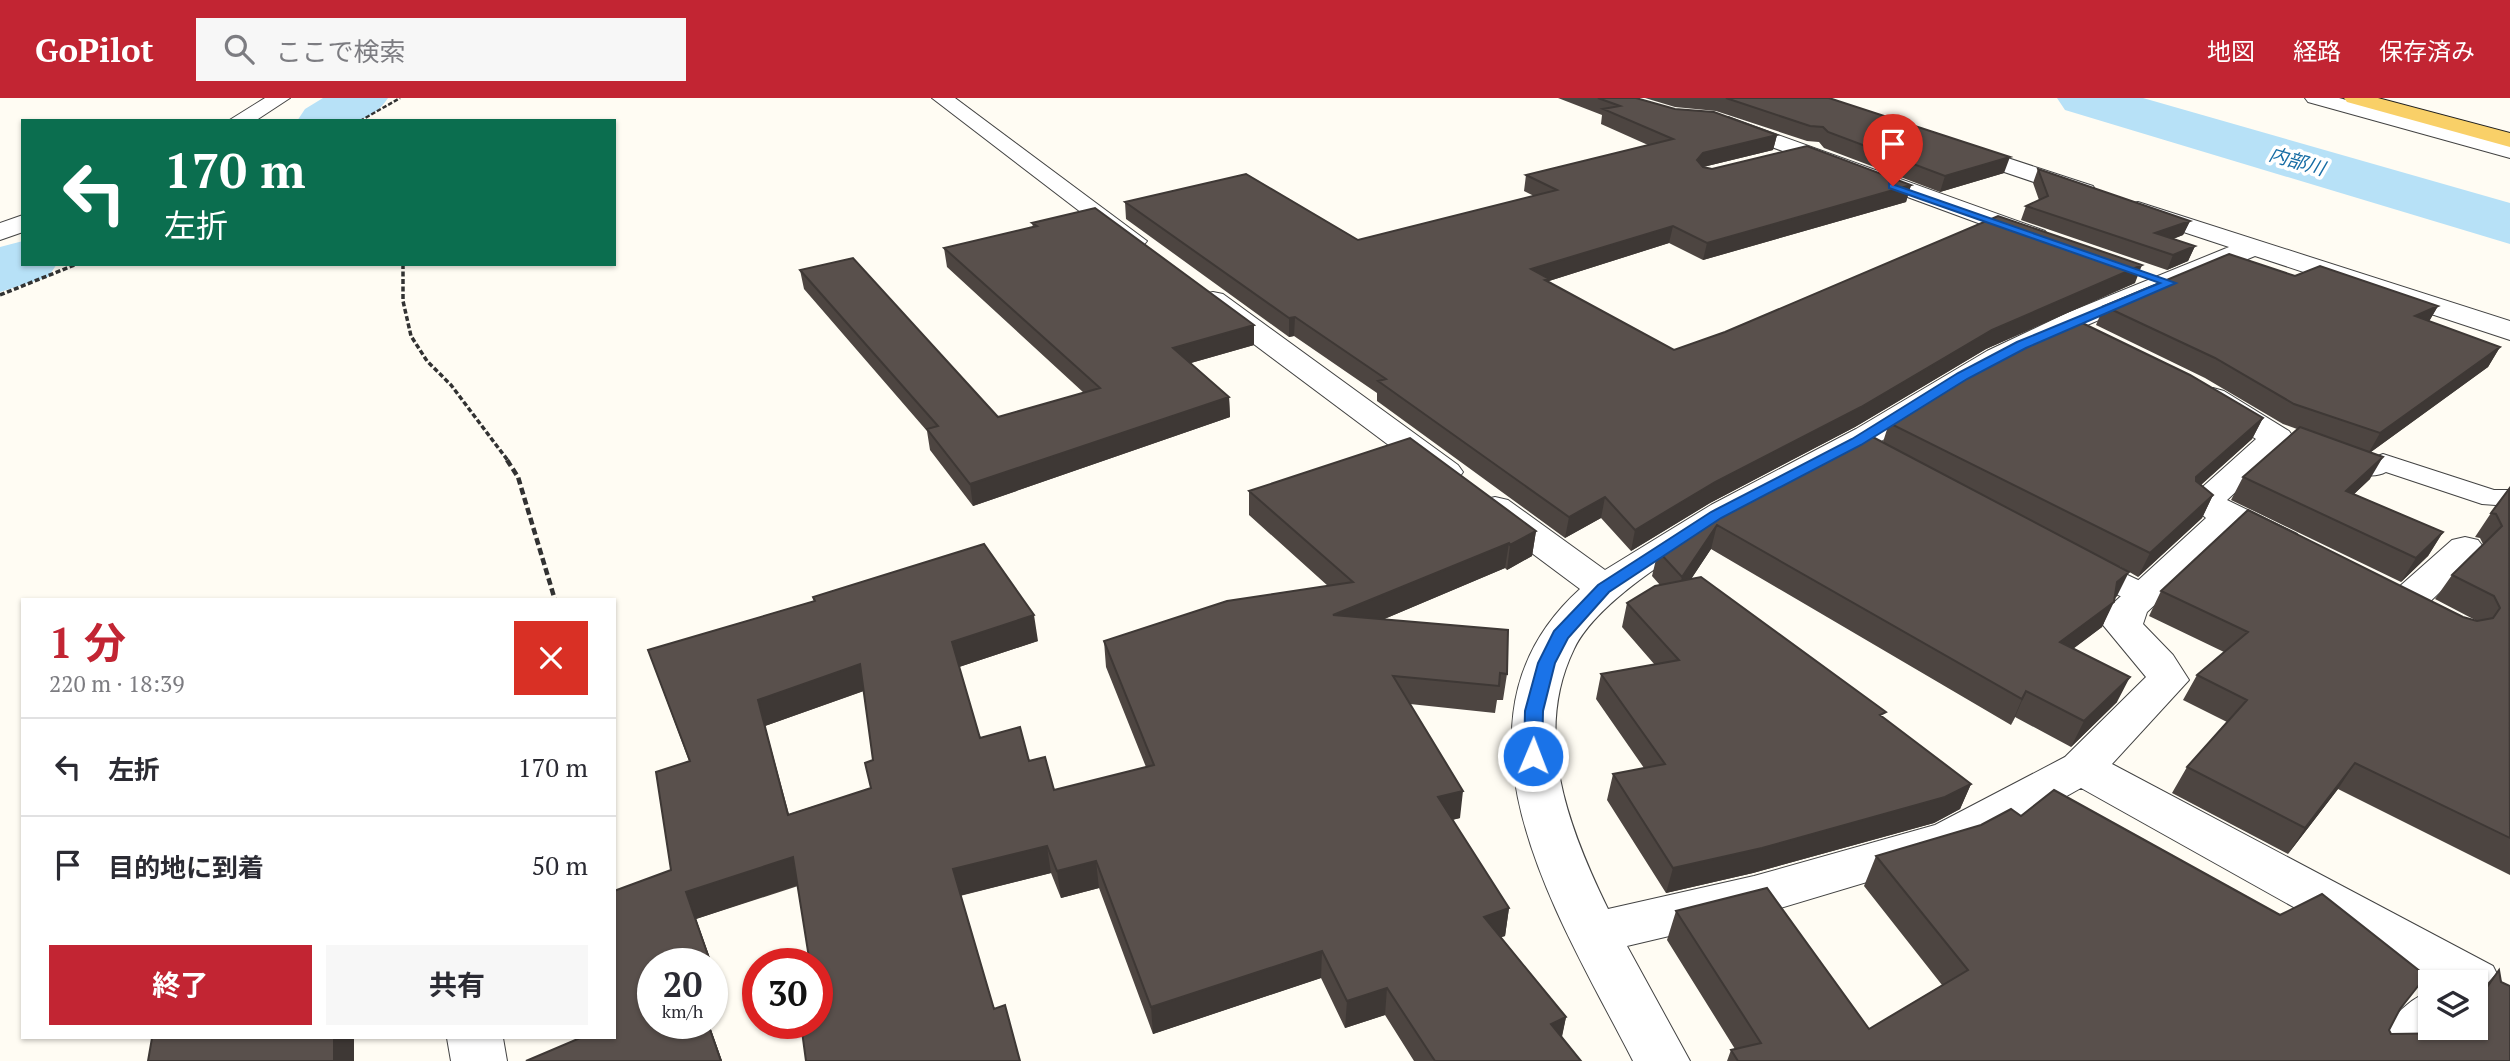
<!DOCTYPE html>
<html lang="ja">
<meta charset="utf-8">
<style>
:root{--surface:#fff;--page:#f7f7f7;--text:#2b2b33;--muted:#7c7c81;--line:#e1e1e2;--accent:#c22533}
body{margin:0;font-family:"PT Serif","Noto Sans JP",serif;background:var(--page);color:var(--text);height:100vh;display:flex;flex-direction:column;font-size:26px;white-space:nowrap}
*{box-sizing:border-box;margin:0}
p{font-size:23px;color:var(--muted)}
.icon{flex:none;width:38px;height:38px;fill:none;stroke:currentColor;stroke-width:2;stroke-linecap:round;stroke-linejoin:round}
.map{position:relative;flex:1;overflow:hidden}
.drawer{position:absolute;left:21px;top:500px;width:595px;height:441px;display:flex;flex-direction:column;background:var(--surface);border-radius:0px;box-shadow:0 2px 5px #0004}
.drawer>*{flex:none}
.top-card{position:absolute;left:21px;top:21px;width:595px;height:147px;border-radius:0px;box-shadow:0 2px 5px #0004;background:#0b6e4f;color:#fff;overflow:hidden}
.tools{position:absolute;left:2418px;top:872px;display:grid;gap:14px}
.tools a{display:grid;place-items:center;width:70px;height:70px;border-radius:0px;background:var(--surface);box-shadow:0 2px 5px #0004;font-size:35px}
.speed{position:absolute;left:637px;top:850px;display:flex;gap:14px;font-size:35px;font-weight:700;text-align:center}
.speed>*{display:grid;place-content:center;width:91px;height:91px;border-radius:50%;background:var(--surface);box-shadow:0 2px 5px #0004;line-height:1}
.speed small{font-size:18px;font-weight:400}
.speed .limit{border:10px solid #d22;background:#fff;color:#111}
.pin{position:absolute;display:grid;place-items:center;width:60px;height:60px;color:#fff;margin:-72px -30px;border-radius:50% 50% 50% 0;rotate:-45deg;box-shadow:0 0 7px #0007}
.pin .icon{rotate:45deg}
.me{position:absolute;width:77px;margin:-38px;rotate:1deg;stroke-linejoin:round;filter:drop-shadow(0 0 5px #0008)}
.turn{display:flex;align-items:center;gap:24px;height:147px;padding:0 28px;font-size:32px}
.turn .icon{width:91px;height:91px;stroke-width:2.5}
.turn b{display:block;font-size:49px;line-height:60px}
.round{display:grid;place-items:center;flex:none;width:74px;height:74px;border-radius:0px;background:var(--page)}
.head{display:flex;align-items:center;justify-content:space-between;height:119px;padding:0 28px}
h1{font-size:42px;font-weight:700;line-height:52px;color:var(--accent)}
.primary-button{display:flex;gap:14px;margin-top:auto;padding:14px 28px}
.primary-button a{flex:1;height:80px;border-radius:0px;background:var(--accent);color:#fff;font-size:28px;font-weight:700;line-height:80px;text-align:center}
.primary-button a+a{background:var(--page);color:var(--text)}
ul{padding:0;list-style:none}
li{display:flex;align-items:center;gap:21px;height:98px;padding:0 28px;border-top:2px solid var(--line)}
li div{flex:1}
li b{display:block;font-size:26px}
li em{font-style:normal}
header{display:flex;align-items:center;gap:42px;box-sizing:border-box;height:98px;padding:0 35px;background:var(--accent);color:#fff}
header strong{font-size:33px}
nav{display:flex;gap:38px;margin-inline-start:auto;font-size:24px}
.search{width:490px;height:63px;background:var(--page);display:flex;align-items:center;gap:18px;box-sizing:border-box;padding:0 24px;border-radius:0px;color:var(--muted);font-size:26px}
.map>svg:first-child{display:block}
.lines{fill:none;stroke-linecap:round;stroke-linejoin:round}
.river{fill:#b7e1f7;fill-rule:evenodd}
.lane-casing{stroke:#434343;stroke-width:2}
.street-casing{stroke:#434343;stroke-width:2}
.primary-casing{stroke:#212121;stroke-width:2}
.path-far2{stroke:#323232;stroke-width:2.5;stroke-dasharray:4.5 2;stroke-linecap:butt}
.path-far1{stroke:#323232;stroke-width:3.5;stroke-dasharray:5 2.5;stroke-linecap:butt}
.path{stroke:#323232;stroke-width:4.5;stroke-dasharray:7 3.5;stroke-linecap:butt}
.lane{fill:#fff;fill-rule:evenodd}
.street{fill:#fff;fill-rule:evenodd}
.primary{fill:#f9d068;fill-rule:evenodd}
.wall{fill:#4d4541;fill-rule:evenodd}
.shaded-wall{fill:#3e3835}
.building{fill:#59504c;stroke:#3e3835;stroke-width:2;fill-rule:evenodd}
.route{fill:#1a73e8;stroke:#114b97;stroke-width:2}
.labels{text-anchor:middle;stroke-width:7;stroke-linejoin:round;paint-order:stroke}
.far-water-label{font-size:19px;font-style:italic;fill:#166ca4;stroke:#fff}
</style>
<header>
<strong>GoPilot</strong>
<div class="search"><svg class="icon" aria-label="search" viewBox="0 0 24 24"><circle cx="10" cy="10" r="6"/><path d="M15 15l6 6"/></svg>ここで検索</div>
<nav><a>地図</a><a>経路</a><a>保存済み</a></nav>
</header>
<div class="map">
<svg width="2510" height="963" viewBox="0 0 2510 963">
<rect width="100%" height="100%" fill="#fffcf3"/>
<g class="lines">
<path class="river" d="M 323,0 L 388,0 C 366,33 333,23 297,23 L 305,11 Z
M 2057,0 L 2143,0 L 2510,105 L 2510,146 L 2065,12 Z
M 23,143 L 23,166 L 57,166 L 48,179 L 0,194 L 0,149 Z"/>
<g class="lane-casing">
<path id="lane" d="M 2341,351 L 2370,361 L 2383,356 L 2494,392 L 2510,392 L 2510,408 L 2482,406 L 2386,374 C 2371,383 2338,373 2328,359 L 2332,353 Z
M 2087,458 L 2153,489 L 2157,496 L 2153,503 C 2127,509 2099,485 2077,473 L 2072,467 L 2077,461 Z"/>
</g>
<g class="street-casing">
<path id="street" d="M 265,0 L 290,0 L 255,23 L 228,23 Z
M 932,0 L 955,0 L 1147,143 L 1143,148 L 1125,148 Z
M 2305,0 L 2339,0 L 2510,46 L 2510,60 L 2308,4 Z
M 1728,19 L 2045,133 L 2049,138 L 2045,143 L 2027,143 L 1720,30 L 1717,25 L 1720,20 Z
M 1959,44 L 2093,88 L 2096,93 L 2093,98 L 2075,98 L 1951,56 L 1948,51 Z
M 2138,104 L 2510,223 L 2510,242 L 2255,158 C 2179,190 2101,218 2028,255 C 1970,286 1916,325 1858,356 C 1784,396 1610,477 1574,551 C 1532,637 1569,731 1608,811 L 1754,778 L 1935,727 L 2065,659 L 2146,579 L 2103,527 L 2108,510 L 2206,420 L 2187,403 L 2256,341 L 2202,307 L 2197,300 L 2202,293 L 2213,290 L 2224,293 L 2289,333 L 2294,340 L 2227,402 L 2297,436 L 2303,444 L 2297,452 L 2284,455 L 2271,452 L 2235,433 L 2147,514 L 2143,526 L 2173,557 L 2189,582 L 2112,666 L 2493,868 L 2501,884 L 2493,900 L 2476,906 L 2476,884 L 2431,886 L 2081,690 L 1967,754 L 1754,818 L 1627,848 L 1690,963 L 1633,963 C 1562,824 1431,625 1580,491 L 1482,418 L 1477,410 L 1482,402 L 1495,399 L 1508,402 L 1605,472 L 1711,407 L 1856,331 L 1987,253 L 2067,215 L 2229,149 L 2129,116 L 2126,111 L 2129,106 Z
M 23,117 L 23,134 L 0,142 L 0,125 Z
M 1213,194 L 1223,196 L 1458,367 L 1463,374 L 1458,381 L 1446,384 L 1434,381 L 1203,208 L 1199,202 L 1203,196 Z
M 2465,439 L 2478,442 L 2484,450 L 2478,458 L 2419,514 L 2405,517 L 2391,514 L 2385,505 L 2391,496 L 2452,442 Z
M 2431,893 L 2431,929 L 2452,929 L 2428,963 L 2367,963 C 2380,935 2401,903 2431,893 Z
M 447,940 L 503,940 L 507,963 L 451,963 Z"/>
</g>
<g class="primary-casing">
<path id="primary" d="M 2344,0 L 2378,0 L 2510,35 L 2510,49 L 2347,4 Z"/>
</g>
<path class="path-far2" d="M 360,23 L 400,0"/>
<path class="path-far1" d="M 403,166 L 403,203 L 411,238 L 427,263 L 451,287 L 509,364
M 0,197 L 77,166"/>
<path class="path" d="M 507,362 L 518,379 L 555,502"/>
<use href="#lane" class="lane"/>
<use href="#street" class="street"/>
<use href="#primary" class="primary"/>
</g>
<path class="wall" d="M 1558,0 L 1636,0 L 1675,11 L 1777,37 L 1773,52 L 1703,69 L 1712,71 L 1911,87 L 1906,104 L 1703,162 L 1669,145 L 1549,183 L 1549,184 L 1674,252 L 2135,185 L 1986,251 L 1855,329 L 1710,405 L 1631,453 L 1601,420 L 1565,440 L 1377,303 L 1377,295 L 1294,238 L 1289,239 L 1126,121 L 1125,104 L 1358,142 L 1534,98 L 1524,93 L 1526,77 L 1648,47 L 1601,26 L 1602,17 Z
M 1645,0 L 1829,0 L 2004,75 L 1940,94 L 1824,50 L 1819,44 L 1807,43 L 1716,13 L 1675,9 Z
M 2038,71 L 2190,123 L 2183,137 L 2173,141 L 2195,148 L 2188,163 L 2167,172 L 2021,122 L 2026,108 L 2039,102 L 2033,85 Z
M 1032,125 L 1254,227 L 1254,247 L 1191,265 L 1229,299 L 1230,319 L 973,408 L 930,352 L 927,333 L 804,191 L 800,172 L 998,319 L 1084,295 L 947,169 L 944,150 L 1033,129 Z
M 2295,178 L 2438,208 L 2429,223 L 2500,249 L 2488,269 L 2371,354 L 2370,381 L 2354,396 L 2443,434 L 2428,458 L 2401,484 L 2231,402 L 2243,379 L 2297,331 L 2283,326 L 2205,280 L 2096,227 L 2104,208 Z
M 2263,320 L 2252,341 L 2201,387 L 2213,397 L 2202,420 L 2138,479 L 2119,468 L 2117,498 L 2114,501 L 2102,529 L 2073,551 L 2117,604 L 2071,649 L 2015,619 L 2011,627 L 1711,451 L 1691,481 L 1884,620 L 1971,686 L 1960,711 L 1934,725 L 1753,775 L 1666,795 L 1607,702 L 1613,676 L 1644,670 L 1596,601 L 1601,576 L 1655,567 L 1622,529 L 1627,505 L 1660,487 L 1652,478 L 1658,453 L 1883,344 L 1889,325 Z
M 2510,391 L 2510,777 L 2338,691 L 2288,756 L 2172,695 L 2187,669 L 2227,624 L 2183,602 L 2197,577 L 2224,554 L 2149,518 L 2161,493 L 2463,519 L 2477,523 L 2435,501 L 2452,477 L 2483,446 L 2480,440 L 2475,439 L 2491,415 Z
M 1249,393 L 1536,433 L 1532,458 L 1507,472 L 1505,470 L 1382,522 L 1507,576 L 1503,602 L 1497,602 L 1495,615 L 1410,606 L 1460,720 L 1452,722 L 1509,810 L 1505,838 L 1501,839 L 1566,919 L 1562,939 L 1581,963 L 1414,963 L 1385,917 L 1345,930 L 1321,880 L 1153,936 L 1099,790 L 1061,800 L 1051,775 L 960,798 L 994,911 L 1020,963 L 817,926 L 817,866 L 798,788 L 696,821 L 712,866 L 653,866 L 653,926 L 709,926 L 722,963 L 526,963 L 580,940 L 671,772 L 689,663 L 648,552 L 814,503 L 813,499 L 1038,543 L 959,569 L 980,640 L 1029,663 L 1054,692 L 1146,669 L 1106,569 L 1104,543 L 1328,488 L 1249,417 ZM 864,593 L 873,662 L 865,665 L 871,690 L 789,716 L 765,628 Z
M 2021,718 L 2400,911 L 2389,932 L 2391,936 L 2450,935 L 2454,929 L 2476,929 L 2476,898 L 2499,872 L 2510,963 L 1727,963 L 1731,952 L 1735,951 L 1667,842 L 1676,813 L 1869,931 L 1942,887 L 1864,788 L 1876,758 Z"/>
<path class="shaded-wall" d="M 1777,37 L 1773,52 L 1699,70 L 1697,62 L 1703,55 Z
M 2010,59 L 2004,75 L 1940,94 L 1945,78 Z
M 1911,87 L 1906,104 L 1703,162 L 1707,145 Z
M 2190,123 L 2183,137 L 2149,150 L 2155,135 Z
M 1673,128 L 1669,145 L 1549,183 L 1547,199 L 1531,171 Z
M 2195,148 L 2188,163 L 2167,172 L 2173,157 Z
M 2142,167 L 2135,185 L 1986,251 L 1855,329 L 1710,405 L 1631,453 L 1635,432 L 1715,384 L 1992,232 Z
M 2438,208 L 2427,227 L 2415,218 Z
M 1295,219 L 1294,238 L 1289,239 L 1289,220 Z
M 1254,227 L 1254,247 L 1173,270 L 1173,250 Z
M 2500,249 L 2488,269 L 2368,356 L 2380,335 Z
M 1229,299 L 1230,319 L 973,408 L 970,386 Z
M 2263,320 L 2252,341 L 2185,401 L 2196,379 Z
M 2383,359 L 2370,381 L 2333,416 L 2346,393 Z
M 2213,397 L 2202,420 L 2138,479 L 2150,455 Z
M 1605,399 L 1601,420 L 1565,440 L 1569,419 Z
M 1717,427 L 1711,451 L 1676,504 L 1682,479 Z
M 1536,433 L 1532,458 L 1507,472 L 1510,447 Z
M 2443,434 L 2428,458 L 2401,484 L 2416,460 Z
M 1509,445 L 1505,470 L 1332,543 L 1333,517 Z
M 2129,474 L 2117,498 L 2105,509 L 2117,484 Z
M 2114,504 L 2102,529 L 2048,569 L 2060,544 Z
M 1034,517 L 1038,543 L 956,570 L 952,544 Z
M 860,566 L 866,592 L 765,628 L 796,744 L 758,602 Z
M 2130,579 L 2117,604 L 2071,649 L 2084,623 Z
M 2026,593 L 2015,619 L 2011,627 L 2022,601 Z
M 2355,665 L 2338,691 L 2288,756 L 2305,730 Z
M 1971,686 L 1960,711 L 1934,725 L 1753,775 L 1666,795 L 1673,770 Z
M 1463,693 L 1460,720 L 1435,726 L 1438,699 Z
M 1047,748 L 1051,775 L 958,798 L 953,771 Z
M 793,759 L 801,786 L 696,821 L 712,866 L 711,866 L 686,794 Z
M 1096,763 L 1099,790 L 1061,800 L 1057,773 Z
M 1509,810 L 1505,838 L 1480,846 L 1484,819 Z
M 1322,853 L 1321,880 L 1153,936 L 1151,909 Z
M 712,868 L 724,904 L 712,909 Z
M 1387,890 L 1385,917 L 1345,930 L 1347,903 Z
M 1566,919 L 1560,946 L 1551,926 Z
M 708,926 L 709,926 L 722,963 L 721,963 Z
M 334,940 L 354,940 L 354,963 L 334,963 Z"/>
<path class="building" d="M 1598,0 L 1636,0 L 1675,11 L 1714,14 L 1777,37 L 1703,55 L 1697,62 L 1703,69 L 1712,71 L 1807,48 L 1911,87 L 1707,145 L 1673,128 L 1531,171 L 1549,181 L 1545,182 L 1674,252 L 1725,234 L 1998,118 L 2142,167 L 1992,232 L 1861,309 L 1715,384 L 1635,432 L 1605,399 L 1569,419 L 1378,283 L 1386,281 L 1295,219 L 1289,220 L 1125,104 L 1246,76 L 1358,142 L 1557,92 L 1526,77 L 1673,41 L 1603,11 L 1620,8 Z
M 1726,0 L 1829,0 L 2010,59 L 1945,78 L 1828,34 L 1823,29 L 1810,28 Z
M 2038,71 L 2190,123 L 2155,135 L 2195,148 L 2173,157 L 2026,108 L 2048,98 Z
M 1095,110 L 1254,227 L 1173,250 L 1229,299 L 970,386 L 927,331 L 938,328 L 800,172 L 853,160 L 998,319 L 1100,290 L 944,150 L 1037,128 L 1032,125 Z
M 2229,156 L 2295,178 L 2320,168 L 2438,208 L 2415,218 L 2500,249 L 2380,335 L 2294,306 L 2215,260 L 2104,208 Z
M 2074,221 L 2190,277 L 2263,320 L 2196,379 L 2196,383 L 2213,397 L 2150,455 L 1889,325 L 2020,247 Z
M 2300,329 L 2383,359 L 2346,393 L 2443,434 L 2416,460 L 2243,379 Z
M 1867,336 L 2129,474 L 2117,484 L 2114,504 L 2060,544 L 2130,579 L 2084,623 L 2026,593 L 2022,601 L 1717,427 L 1682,479 L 1658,453 L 1748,399 Z
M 1410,340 L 1536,433 L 1510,447 L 1509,445 L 1333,517 L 1508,532 L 1507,576 L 1500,575 L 1499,588 L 1393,578 L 1463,693 L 1438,699 L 1509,810 L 1484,819 L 1566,919 L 1551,926 L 1581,963 L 1435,963 L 1387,890 L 1347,903 L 1322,853 L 1151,909 L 1096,763 L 1057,773 L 1047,748 L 953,771 L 994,911 L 1005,907 L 1020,963 L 806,963 L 801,926 L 817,926 L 817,866 L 810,866 L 793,759 L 686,794 L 711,866 L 653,866 L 653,926 L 708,926 L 721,963 L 526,963 L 580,940 L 614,940 L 614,793 L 671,772 L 656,674 L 690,663 L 648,552 L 815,503 L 813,499 L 984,446 L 1034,517 L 952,544 L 980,640 L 1020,629 L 1029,663 L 1045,659 L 1054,692 L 1154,667 L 1104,543 L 1227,503 L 1353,484 L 1249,393 ZM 860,566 L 873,662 L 865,665 L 871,690 L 788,717 L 758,602 Z
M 2509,391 L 2510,740 L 2355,665 L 2305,730 L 2187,669 L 2247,602 L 2197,577 L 2248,534 L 2161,493 L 2248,412 L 2463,519 L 2477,523 L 2493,520 L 2500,510 L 2494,498 L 2452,477 L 2502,428 L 2496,416 L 2491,415 Z
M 1701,479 L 1886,614 L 1880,617 L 1971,686 L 1945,699 L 1762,750 L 1673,770 L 1613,676 L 1665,666 L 1601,576 L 1679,562 L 1627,505 L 1655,488 Z
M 2054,692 L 2280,817 L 2322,796 L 2426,878 L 2400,911 L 2389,932 L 2391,936 L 2456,935 L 2460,929 L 2476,929 L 2476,905 L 2499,872 L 2501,884 L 2510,888 L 2510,963 L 1738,963 L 1731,952 L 1761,945 L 1676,813 L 1767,790 L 1869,931 L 1968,872 L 1876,758 L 1981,727 L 2011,711 L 2021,718 Z
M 152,940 L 334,940 L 334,963 L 148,963 Z"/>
<path class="route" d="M 1889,85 L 2176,185 L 2026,250 L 1967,281 L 1861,347 L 1721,420 L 1609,494 L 1568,540 L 1555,565 L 1543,613 L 1542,658 L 1533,664 L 1526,662 L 1524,658 L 1525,613 L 1538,565 L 1554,533 L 1598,487 L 1711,414 L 1852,341 L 1958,275 L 2017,244 L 2160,185 L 1889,90 Z"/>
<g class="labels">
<g class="far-water-label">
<text transform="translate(2297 63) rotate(16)" y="7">内部川</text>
</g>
</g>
</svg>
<div class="tools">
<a><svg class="icon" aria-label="layers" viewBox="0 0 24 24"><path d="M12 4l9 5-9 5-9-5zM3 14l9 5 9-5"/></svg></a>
</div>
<div class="speed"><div>20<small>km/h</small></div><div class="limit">30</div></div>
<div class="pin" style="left:1893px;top:88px;background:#d93025"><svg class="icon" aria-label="arrive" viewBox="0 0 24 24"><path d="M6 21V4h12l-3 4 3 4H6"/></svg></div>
<svg class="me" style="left:1533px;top:658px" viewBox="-20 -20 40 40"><circle r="17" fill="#1a73e8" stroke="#fff" stroke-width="3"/><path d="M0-11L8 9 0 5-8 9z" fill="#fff"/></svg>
<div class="top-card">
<div class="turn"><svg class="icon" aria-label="left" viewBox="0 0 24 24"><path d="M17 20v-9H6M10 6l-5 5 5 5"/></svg><div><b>170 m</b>左折</div></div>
</div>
<section class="drawer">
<div class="head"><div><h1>1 分</h1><p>220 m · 18:39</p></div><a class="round" style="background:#d93025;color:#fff"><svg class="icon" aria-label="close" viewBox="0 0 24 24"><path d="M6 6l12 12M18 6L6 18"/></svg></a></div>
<ul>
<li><svg class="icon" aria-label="left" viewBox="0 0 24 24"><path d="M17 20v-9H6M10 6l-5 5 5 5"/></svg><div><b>左折</b></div><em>170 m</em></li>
<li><svg class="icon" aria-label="arrive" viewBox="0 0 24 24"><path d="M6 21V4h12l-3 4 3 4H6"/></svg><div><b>目的地に到着</b></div><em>50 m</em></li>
</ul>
<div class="primary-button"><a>終了</a><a>共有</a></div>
</section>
</div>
